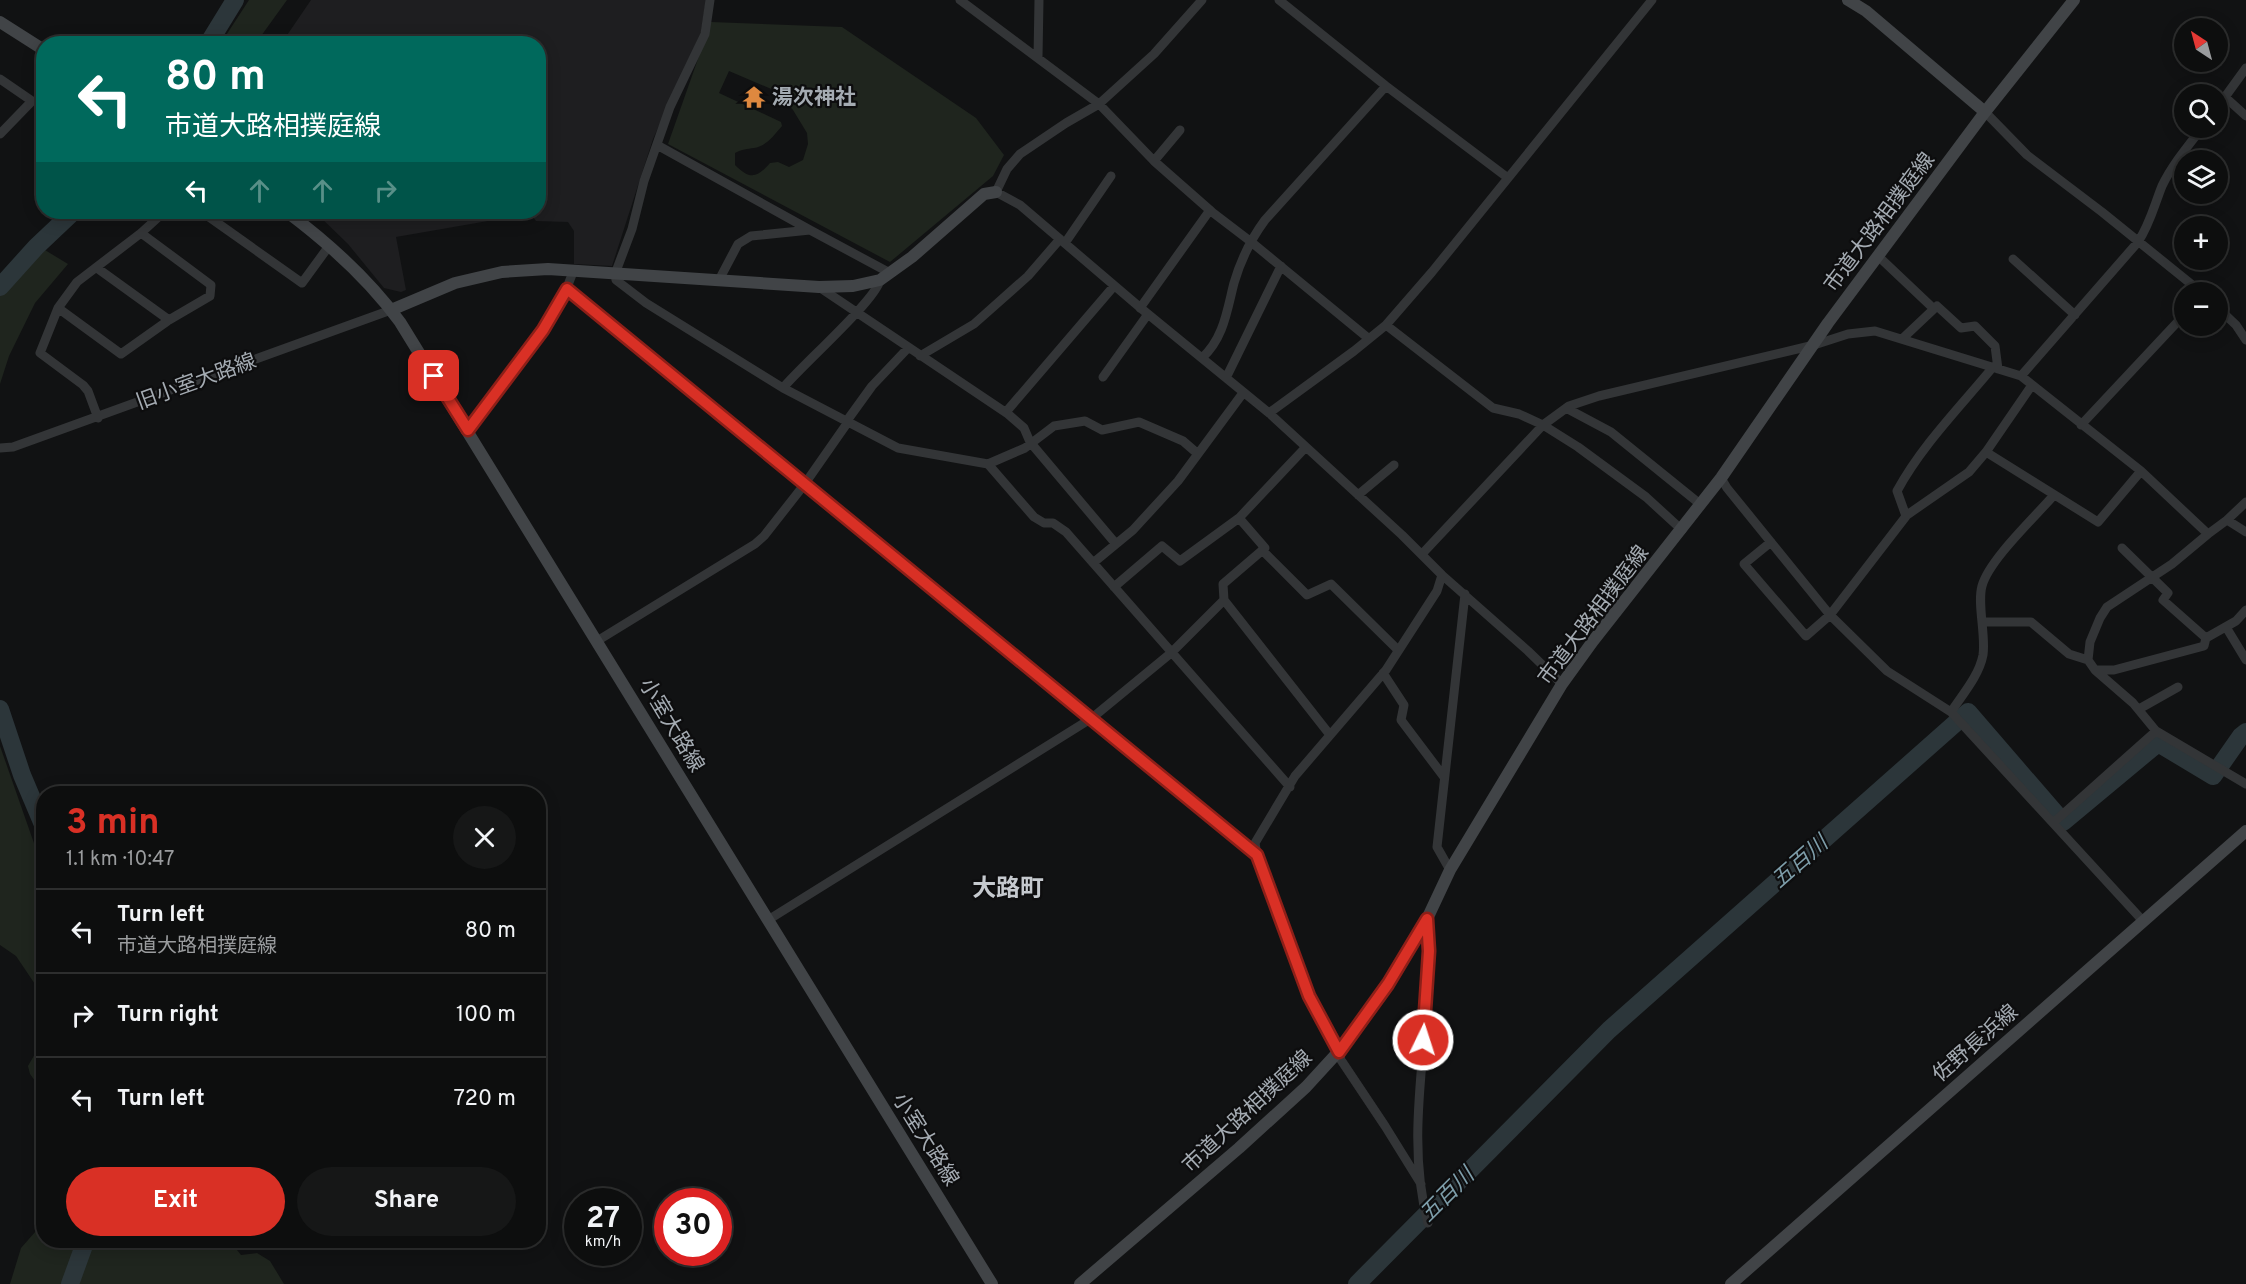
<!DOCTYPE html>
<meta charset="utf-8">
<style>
:root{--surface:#0d0e0e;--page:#161717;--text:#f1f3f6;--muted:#9a9c9e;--line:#2d2e2e;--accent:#d93025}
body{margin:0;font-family:Overpass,"Noto Sans JP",sans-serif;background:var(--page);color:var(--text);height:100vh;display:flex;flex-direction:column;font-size:22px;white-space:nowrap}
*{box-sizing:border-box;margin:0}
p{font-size:20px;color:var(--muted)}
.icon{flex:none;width:33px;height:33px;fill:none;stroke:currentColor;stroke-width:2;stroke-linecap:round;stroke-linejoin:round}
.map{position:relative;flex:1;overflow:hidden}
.details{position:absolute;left:36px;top:786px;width:510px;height:462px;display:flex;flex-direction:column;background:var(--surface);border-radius:24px;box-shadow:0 3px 15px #0003,0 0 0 2px var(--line)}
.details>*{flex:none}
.top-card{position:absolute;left:36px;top:36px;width:510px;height:183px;border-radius:24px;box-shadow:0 3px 15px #0003,0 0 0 2px var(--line);background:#00695c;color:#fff;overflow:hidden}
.needle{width:39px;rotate:324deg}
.tools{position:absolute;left:2174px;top:18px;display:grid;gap:12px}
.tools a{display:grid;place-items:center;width:54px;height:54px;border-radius:50%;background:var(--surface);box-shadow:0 3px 15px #0003,0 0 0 2px var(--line);font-size:30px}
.speed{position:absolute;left:564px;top:1188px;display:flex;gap:12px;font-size:30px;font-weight:700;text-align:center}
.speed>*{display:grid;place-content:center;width:78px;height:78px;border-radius:50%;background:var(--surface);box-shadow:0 3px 15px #0003,0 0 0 2px var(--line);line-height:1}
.speed small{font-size:15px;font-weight:400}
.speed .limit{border:9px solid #d22;background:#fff;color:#111}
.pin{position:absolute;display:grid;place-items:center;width:51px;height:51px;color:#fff;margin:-26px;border-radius:12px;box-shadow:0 3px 9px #0006}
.me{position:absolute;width:66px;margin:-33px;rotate:4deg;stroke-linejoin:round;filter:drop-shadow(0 0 4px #0008)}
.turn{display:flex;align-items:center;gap:21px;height:126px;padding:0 30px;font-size:27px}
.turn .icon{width:78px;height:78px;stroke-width:2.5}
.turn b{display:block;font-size:42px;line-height:51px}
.lanes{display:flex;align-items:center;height:57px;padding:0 30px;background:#0003;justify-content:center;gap:30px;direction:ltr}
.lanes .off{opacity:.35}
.round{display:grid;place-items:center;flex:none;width:63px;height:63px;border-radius:32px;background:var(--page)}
.headline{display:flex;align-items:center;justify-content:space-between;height:102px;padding:0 30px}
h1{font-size:36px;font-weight:700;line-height:45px;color:var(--accent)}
.action{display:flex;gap:12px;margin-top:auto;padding:12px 30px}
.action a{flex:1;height:69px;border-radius:36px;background:var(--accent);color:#fff;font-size:24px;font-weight:700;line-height:69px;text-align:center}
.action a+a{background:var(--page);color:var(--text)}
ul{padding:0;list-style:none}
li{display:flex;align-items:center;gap:18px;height:84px;padding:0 30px;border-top:2px solid var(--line)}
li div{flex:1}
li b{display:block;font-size:22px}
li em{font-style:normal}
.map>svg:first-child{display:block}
.built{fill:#1e1e20}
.green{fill:#1f251e;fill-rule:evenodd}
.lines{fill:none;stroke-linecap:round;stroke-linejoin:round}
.river{stroke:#2c363a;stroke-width:18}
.street{stroke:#333537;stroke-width:9}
.secondary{stroke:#414447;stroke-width:12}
.route-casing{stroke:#8d1f18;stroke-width:15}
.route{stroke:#d93025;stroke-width:10}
.labels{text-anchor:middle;stroke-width:4.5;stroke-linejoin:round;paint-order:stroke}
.poi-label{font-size:21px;font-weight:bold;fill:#a4abb2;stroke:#0d0d0e;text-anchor:start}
.street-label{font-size:21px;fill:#a4abb2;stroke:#0d0d0e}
.water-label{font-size:22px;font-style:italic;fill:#7e9eaa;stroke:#0d0d0e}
.quarter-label{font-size:24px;font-weight:bold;fill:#c5c9ce;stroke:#0d0d0e}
</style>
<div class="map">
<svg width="2246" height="1284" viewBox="0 0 2246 1284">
<rect width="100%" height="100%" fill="#111213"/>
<path class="built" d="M 311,0 L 706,0 L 701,32 L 653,139 L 612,266 L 574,264 L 574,231 L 568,222 L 536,221 L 529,212 L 538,212 L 538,44 L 281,44 Z
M 315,212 L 495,212 L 488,221 L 396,237 L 406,290 L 401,292 L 384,288 L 348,244 Z"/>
<path class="green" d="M 249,0 L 287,0 L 256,43 L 221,43 Z
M 711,22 L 842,27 L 976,118 L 1004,155 L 993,176 L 890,262 L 668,144 ZM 729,71 L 776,91 L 793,110 L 807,133 L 808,144 L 803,160 L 789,167 L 778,162 L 770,163 C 757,178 750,180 735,165 L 735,153 C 742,149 747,149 754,148 C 767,146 774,135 782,126 L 781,122 L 719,93 Z
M 40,247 L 68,264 L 35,303 L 9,356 L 0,384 L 0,296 Z
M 0,746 L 43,869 L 43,996 L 16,956 L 0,945 Z
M 43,1040 L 44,1040 L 43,1092 L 30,1074 L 28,1066 Z
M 43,1223 L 44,1240 L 238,1241 L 237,1250 L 241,1255 L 257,1253 L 270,1261 L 284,1284 L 10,1284 L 21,1248 Z"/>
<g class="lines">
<path class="river" d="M 208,44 L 235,0
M 0,287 L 36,247 L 73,212
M 0,709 L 22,775 L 44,827
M 70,1284 L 86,1240
M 1357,1284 L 1609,1030 L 1968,712 L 2063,822 L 2158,743 L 2213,776 L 2241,736 L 2246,732"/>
<path class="street" d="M 710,0 L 705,34 L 670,107 L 644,181 L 632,229 L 615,274 L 616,280 L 646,303 L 783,388 L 898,448 L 988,464 L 1025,448 L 1054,426 L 1085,421 L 1102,430 L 1139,422 L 1183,441 L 1198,454
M 960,0 L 1099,104 L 1154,161 L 1212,212 L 1250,241 L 1368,338
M 1202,0 L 1154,54 L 1099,104 L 1066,123 L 1020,154 L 1007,169 L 996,192 L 1020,205 L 1143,310 L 1269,413 L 1402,535 L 1442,575 L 1528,651 L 1562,684
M 1279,0 L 1386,86 L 1508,178
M 1038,57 L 1039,0
M 0,79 L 32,101 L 0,134
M 2225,97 L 2246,116
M 2217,108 L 2246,68
M 1985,112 L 2027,155 L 2102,212 L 2201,292
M 657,145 L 810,230
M 1154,161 L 1180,130
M 202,212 L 302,283 L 329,246
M 1065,243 L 1111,176
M 1878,256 L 1934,309
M 2013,259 L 2075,315
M 97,268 L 169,320
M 719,280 L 738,244 L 751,236 L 810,230 L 890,273
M 819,287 L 1008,414 L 1024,428 L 1030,442 L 1116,544
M 567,289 L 804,485 L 764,536 L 755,544 L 597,641
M 2217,307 L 2236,325 L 2246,340
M 58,308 L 121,354 L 169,320 L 210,296 L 211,285 L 141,233
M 1140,308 L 1210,210
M 1386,325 L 1493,408 L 1519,414 L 1543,425 L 1578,447 L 1646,497 L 1682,530
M 1902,339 L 1937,306 L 1961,328 L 1975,326 L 1995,346 L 1998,369
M 920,356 L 974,324 L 1028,276 L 1060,239
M 1202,358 C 1224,338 1227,310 1234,283 C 1241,259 1251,239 1265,220 L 1386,86
M 2021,376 L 2138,242 C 2150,224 2154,206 2162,186 C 2172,165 2188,146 2202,128
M 1103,377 L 1148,314
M 1226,378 L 1281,266
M 783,388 C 801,366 876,300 880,280
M 1566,408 L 1611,432 L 1700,504
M 1006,412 L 1114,286
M 1269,413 L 1354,351 L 1386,325 L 1432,272 L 1652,0
M 98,418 L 88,391 L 83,385 L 40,353 L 58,308 L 77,282 L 141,233 L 164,212
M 846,422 L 872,386 L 908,348
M 848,422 L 804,485 L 1092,718 L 1257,855
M 2081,425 L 2184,315
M 468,430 C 502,377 552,333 573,272
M 0,448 L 13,447 L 391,310
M 1305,448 L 1239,518 L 1265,548 L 1223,584 L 1224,600 L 1330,735
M 1986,452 L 2098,522 L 2141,471
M 988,464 L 1034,517 L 1044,523 L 1053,523 L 1066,532 L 1290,787
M 1721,478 L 1727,488 L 1830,615 L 1887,671 L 1951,712 L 2143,921
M 1358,495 L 1394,465
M 1906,516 L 1897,491 C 1922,445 1960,407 1993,367
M 2227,520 L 2246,532
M 2208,534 L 2172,564 L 2107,607 L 2100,618 L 2090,642 L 2088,660 L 2095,670 L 2133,703 L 2156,731 L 2246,784
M 1771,542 L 1744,564 L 1806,636 L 1830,615 L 1907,515 L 1969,472 L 1986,452 L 2032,385
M 2122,548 L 2168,593 L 2163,600 L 2206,638
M 1262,550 L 1307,595 L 1331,584 L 1398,650
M 1422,554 L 1543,425 L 1569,406 L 1599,396 L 1814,345 L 1848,334 L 1875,331 L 2021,376 L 2141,471 L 2208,534 L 2227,520 L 2246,502
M 1093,563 L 1133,530 L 1178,481 L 1243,393
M 1114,587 L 1162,546 L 1180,561 L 1239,518
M 1983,622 L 2031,622 L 2069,654 L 2088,660
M 2226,627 L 2246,660
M 2095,670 L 2114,670 L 2204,646 L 2206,638 L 2236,621 L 2246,610
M 1383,673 L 1404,705 L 1401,720 L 1444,777
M 2139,709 L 2178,687
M 1951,712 C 1962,695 1979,676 1983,655 C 1986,635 1977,604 1982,586 C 1989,560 2035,517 2054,495
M 2053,823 L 2156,731
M 1450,870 L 1437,847 L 1465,594
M 1427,919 C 1437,1020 1401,1123 1428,1223
M 768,920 L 1092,718 L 1171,653 L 1224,600
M 1421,1184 L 1385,1126 L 1341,1060 L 1339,1051 L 1309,996 L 1257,855 L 1255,843 L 1295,776 L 1386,670 L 1437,591 L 1442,575"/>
<path class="secondary" d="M 1848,0 L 1866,11 L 1985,112
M 0,22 L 44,50
M 287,212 C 327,242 370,281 400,322 L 992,1284
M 391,310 L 455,283 L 502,272 L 548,269 L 819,287 L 853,286 L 880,280 L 912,257 L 984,194 L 996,192
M 1080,1284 L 1239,1148 L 1306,1087 L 1339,1051 L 1388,984 L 1427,919 L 1450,870 L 1562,684 L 1593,641 L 1721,478 L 1828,323 L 1985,112 L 2074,0
M 1731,1284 L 2246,831"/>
</g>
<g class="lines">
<g class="route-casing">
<path id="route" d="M 434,376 L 468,430 L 543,330 L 567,289 L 1257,855 L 1309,996 L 1339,1052 L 1388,984 L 1427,919 L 1429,951 L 1423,1040"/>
</g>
<use href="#route" class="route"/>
</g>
<defs>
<g id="temple-bare" transform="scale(1.8)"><path d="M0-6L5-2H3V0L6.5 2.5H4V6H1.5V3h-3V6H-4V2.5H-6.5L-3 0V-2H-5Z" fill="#de883f" stroke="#0d0d0e" stroke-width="2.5" paint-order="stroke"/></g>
</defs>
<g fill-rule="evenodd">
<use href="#temple-bare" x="754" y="97"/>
</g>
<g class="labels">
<g class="poi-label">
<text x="772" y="104">湯次神社</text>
</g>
<g class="street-label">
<text transform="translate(1879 222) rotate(-53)" y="7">市道大路相撲庭線</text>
<text transform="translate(196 381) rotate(-20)" y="7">旧小室大路線</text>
<text transform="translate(1593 615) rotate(-53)" y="7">市道大路相撲庭線</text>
<text transform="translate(672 725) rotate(59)" y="7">小室大路線</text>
<text transform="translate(1975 1043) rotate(-41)" y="7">佐野長浜線</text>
<text transform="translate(1247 1111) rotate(-43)" y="7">市道大路相撲庭線</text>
<text transform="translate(926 1139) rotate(58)" y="7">小室大路線</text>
</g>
<g class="water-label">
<text transform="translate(1799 861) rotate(-41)" y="8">五百川</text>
<text transform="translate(1446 1194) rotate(-45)" y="8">五百川</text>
</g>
<g class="quarter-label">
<text x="1008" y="896">大路町</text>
</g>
</g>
</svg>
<div class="tools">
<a><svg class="needle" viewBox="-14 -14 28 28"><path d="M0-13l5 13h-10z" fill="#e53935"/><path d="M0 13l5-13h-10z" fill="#9a9c9e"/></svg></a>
<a><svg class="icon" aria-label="search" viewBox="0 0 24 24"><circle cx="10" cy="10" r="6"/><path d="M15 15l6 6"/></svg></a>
<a><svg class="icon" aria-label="layers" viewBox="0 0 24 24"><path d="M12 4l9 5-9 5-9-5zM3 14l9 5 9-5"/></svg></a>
<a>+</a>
<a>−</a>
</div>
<div class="speed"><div>27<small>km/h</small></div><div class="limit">30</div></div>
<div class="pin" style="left:434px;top:376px;background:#d93025"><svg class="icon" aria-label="arrive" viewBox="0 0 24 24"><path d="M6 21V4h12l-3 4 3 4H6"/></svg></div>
<svg class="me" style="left:1423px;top:1040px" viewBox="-20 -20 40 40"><circle r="17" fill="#d93025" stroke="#fff" stroke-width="3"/><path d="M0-11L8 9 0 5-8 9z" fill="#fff"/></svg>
<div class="top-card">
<div class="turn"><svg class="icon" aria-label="left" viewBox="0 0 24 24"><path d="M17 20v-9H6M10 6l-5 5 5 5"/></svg><div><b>80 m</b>市道大路相撲庭線</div></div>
<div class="lanes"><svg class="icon" aria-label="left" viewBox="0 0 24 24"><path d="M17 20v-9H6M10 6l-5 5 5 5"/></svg><svg class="icon off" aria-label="ahead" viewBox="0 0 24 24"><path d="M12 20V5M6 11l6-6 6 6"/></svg><svg class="icon off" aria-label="ahead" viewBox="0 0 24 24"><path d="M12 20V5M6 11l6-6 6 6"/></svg><svg class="icon off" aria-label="right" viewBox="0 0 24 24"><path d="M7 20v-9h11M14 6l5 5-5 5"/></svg></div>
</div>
<section class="details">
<div class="headline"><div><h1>3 min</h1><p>1.1 km · 10:47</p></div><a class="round"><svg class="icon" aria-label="close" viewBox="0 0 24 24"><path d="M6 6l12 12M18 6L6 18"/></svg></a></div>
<ul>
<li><svg class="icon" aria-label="left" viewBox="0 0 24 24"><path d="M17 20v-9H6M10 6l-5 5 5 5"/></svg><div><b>Turn left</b><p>市道大路相撲庭線</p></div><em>80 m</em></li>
<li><svg class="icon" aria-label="right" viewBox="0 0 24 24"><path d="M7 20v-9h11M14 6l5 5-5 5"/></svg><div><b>Turn right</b></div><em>100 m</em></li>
<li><svg class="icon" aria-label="left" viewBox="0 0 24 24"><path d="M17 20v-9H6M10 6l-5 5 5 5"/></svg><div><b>Turn left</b></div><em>720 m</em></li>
</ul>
<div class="action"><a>Exit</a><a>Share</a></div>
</section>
</div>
